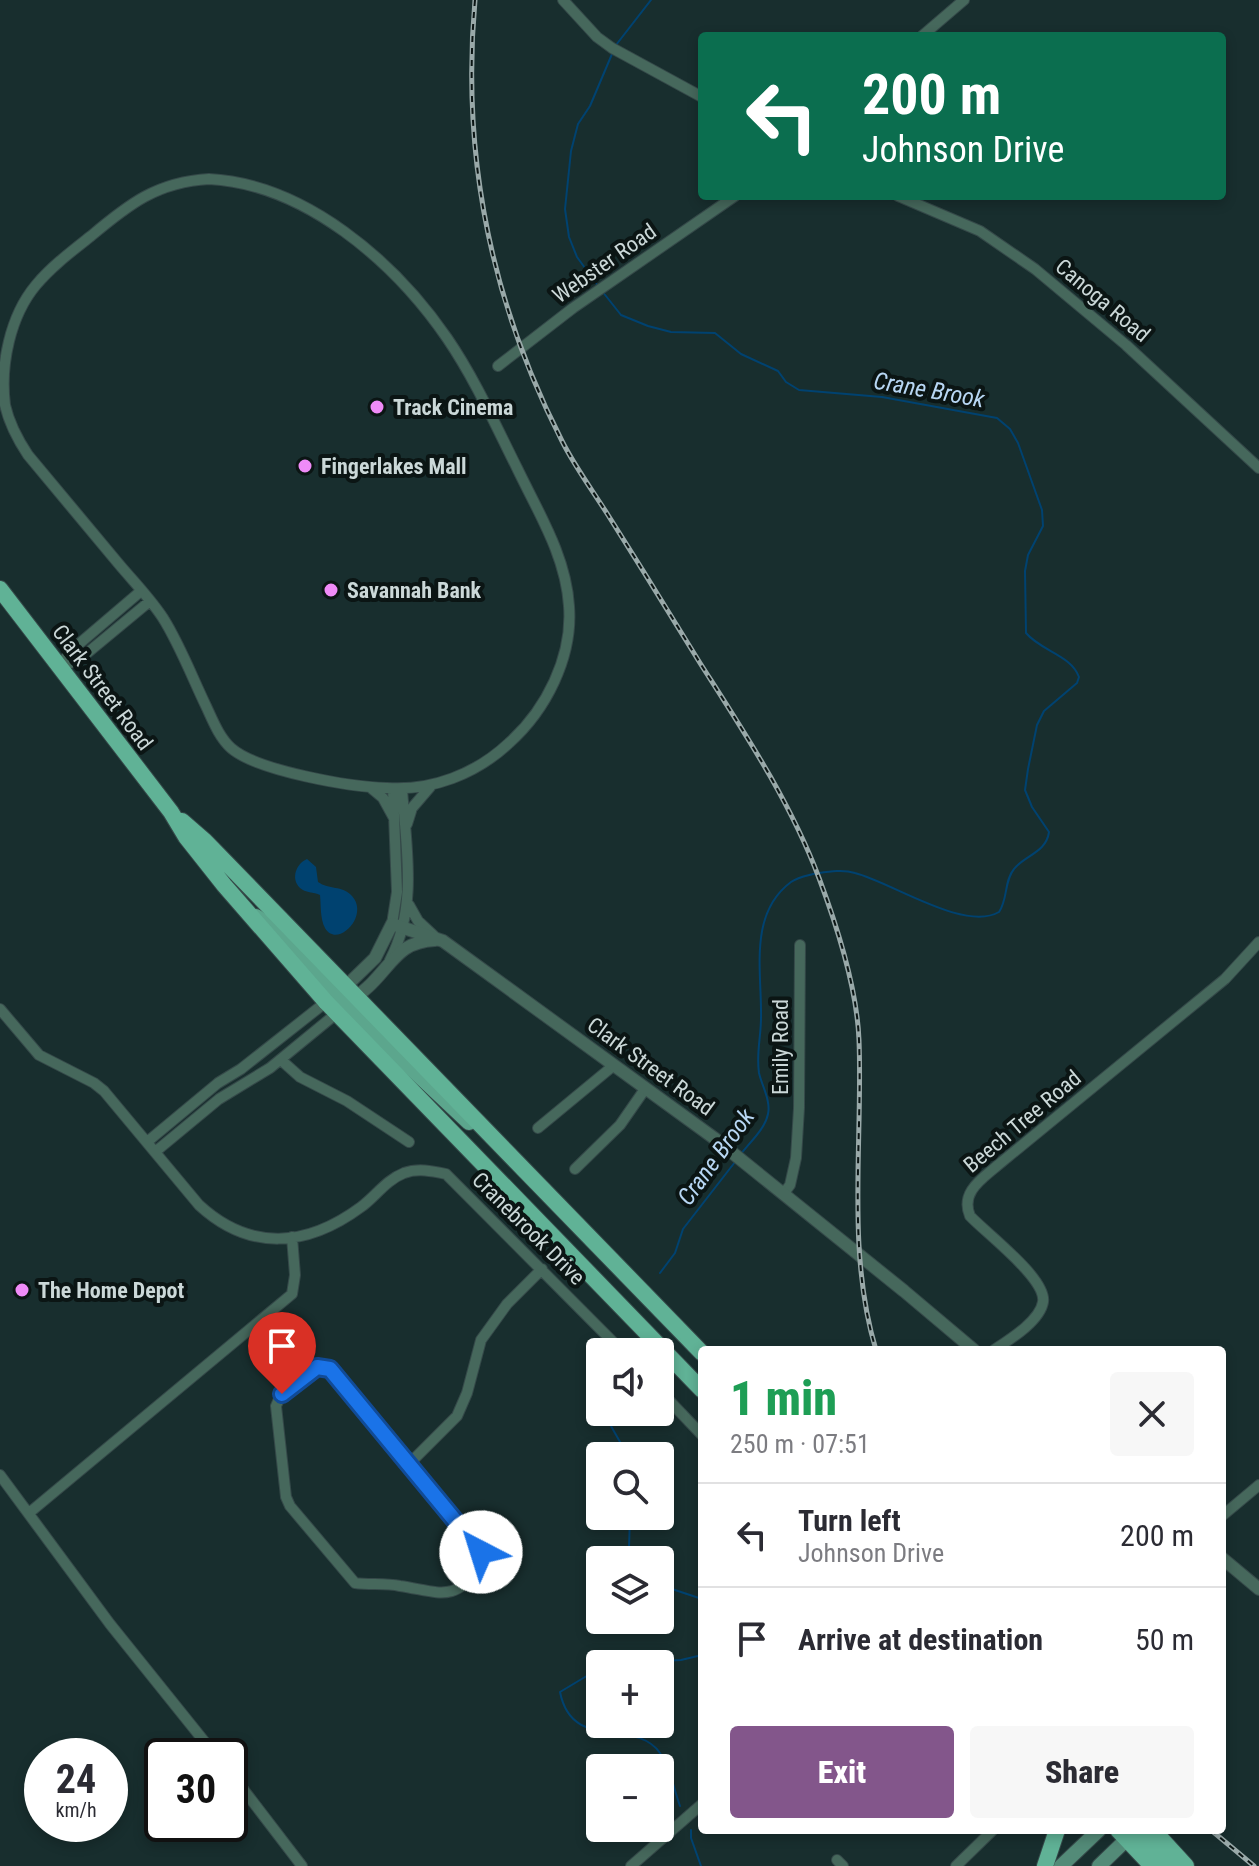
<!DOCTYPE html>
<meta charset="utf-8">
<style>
:root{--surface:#fff;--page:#f7f7f7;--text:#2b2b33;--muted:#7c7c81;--line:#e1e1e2;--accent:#83568b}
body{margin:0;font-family:"Roboto Condensed",sans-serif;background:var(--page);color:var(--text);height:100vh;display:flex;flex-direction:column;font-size:30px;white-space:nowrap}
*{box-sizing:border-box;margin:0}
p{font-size:26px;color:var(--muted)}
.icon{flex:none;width:44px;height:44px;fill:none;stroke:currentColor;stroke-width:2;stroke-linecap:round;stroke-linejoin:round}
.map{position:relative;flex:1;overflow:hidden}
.side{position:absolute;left:698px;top:1346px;width:528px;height:488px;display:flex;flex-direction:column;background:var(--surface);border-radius:8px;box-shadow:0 4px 12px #0003}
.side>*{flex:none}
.banner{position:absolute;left:698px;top:32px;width:528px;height:168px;border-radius:8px;box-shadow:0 4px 12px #0003;background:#0b6e4f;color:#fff;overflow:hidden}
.fabs{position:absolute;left:586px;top:1338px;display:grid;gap:16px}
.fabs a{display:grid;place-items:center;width:88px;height:88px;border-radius:8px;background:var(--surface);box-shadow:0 4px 12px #0003;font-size:40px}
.speed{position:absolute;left:24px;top:1738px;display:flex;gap:16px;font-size:40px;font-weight:700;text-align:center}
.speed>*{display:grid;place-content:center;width:104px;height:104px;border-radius:50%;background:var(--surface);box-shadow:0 4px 12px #0003;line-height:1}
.speed small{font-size:20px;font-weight:400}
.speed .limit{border:4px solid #111;border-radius:12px;background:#fff;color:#111}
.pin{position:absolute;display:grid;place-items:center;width:68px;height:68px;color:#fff;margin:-82px -34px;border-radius:50% 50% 50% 0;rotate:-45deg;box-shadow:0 0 8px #0007}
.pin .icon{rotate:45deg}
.me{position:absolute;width:88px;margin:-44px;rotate:320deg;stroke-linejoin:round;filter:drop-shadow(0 0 6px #0008)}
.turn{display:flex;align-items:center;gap:28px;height:168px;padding:0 32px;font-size:36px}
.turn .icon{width:104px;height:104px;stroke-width:2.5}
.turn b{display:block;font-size:56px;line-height:68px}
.round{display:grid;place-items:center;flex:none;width:84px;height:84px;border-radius:8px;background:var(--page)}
.headline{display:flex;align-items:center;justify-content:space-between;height:136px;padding:0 32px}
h1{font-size:48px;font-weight:800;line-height:60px;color:#1e9e55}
.primary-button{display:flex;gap:16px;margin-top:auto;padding:16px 32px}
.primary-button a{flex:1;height:92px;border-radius:8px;background:var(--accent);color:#fff;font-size:32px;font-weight:800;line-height:92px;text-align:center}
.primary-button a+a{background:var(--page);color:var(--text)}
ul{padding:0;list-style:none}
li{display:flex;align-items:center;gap:24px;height:104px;padding:0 32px;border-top:2px solid var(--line)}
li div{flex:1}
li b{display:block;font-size:30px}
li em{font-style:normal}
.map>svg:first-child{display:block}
.water{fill:#004270}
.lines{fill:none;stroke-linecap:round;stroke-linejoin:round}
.stream{stroke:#004270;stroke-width:2}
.minor-casing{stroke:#354949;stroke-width:12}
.tertiary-casing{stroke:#354949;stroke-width:14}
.secondary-casing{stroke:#354949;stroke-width:16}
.primary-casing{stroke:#354949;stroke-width:18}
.trunk-casing{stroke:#354949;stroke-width:18}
.minor{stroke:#46685c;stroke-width:10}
.tertiary{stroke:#46685c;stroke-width:12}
.secondary{stroke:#538b78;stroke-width:14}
.primary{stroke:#5ca68d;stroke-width:16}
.trunk{stroke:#60b296;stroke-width:16}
.rail-casing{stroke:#99a9a9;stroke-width:5}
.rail{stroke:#0b1514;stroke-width:2;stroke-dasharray:6;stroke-linecap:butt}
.route-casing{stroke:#114b97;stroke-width:20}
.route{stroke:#1a73e8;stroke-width:14}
.poi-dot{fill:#ef8bf7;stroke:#0b1514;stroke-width:3}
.labels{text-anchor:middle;stroke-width:8;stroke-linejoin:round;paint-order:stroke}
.street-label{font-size:22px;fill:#cbd8d8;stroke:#0b1514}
.poi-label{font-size:22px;font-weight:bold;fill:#cbd8d8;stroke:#0b1514;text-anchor:start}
.water-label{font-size:24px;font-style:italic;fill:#b8d7f4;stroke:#0b1514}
</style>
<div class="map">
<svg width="1259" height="1866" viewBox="0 0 1259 1866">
<rect width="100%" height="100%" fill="#182e2e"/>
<path class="water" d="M 307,859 L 316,867 L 318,882 C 329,890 342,885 352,896 C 370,916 337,949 325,928 C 320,919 321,905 320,895 C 314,892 305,893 300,888 C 290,878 297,863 307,859 Z"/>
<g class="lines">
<path class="stream" d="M 616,45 L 651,0
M 598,286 L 577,257 L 569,237 L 565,209 L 571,151 L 578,124 L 590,106 L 612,54
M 602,291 L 621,315 L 648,326 L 671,332 L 715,333 L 741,354 L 778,371 L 786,382 L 799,390 L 882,397 L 997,418 L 1010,429 L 1018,443 L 1042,510 L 1043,526 L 1028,555 L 1025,571 L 1026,633 C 1041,651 1071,655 1079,677 L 1077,683 L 1044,711 L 1037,725 L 1028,769 L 1025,790 L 1032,807 L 1049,832 C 1046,853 1025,855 1014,869 C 1004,881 1008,899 999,912 C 964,932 891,882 855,873 C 842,869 827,872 813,874 C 805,876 798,877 791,882 C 748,914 762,972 761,1018 C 761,1037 756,1054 759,1073 C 762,1086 771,1101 768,1114 C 765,1129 750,1142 741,1154
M 660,1273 L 675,1253 L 683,1229 L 735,1162
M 606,1412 L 607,1419 L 628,1456
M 630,1516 L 629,1548 L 636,1560
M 660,1585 L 702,1599
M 609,1664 L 681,1660 L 702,1655
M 600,1668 L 560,1692 C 572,1753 635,1717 660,1753 C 670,1767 674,1790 680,1806
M 691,1830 L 691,1838 L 701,1866"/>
<g class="minor-casing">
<path id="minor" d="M 563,0 L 597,37 L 612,48 L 702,97
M 922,36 L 964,0
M 209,179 C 305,184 394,261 447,338 C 475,379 495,424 517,468 C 538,512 566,556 569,606 C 573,657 546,710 509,743 C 476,774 432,791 387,788 C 351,787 257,771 231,748 C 219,737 213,721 206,706 C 192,677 180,645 163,618 C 150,598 133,581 118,563 C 88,527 58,491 28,455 C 18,440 9,423 5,405 C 0,365 10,316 36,285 C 52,266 72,251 91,236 C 129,204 157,182 209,179 Z
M 898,196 L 980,231 L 1035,269 L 1126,345 L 1259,468
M 498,366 L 573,308 L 735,196
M 60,665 L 73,649 L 141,591
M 60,667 L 80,659 L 150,601
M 371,788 L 383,798 L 394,818
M 407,824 L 412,808 L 430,787
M 409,905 L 418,921 L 434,936
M 392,924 L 397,892 L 393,789
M 390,960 C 418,907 406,846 402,789
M 0,1009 L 39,1055 L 94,1083 L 104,1091 L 199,1205 C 250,1252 307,1247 361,1207 C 375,1197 386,1180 404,1173 C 418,1168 432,1171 446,1174 L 623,1352
M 281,1060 L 300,1077 L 347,1101 L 409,1142
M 538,1128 L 613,1066
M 147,1142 L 218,1083 L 241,1069 L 326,1002
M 155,1152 L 219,1099 L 270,1068 L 337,1013
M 575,1169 L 620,1125 L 645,1089
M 784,1193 L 790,1185 L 796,1158 L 799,1108 L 800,945
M 994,1350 C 1009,1340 1040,1321 1043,1302 C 1047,1279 987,1234 970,1216 C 960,1192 982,1179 998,1165 L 1225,979 L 1259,942
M 325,1366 L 330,1369 L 485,1556 L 485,1566 C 451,1602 444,1593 400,1586 C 385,1583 370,1585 355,1583 L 290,1506 L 286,1497 L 276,1406 C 281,1390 308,1367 325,1366 Z
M 660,1391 L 702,1435
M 409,1464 L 457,1416 L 467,1393 L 481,1340 L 507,1304 L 542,1269
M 0,1475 L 110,1624 L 216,1756
M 29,1513 L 292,1294 L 295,1275 L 292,1237
M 1222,1516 L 1259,1485
M 230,1772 L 302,1866
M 837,1860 L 843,1866
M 631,1866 L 702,1804
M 956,1866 L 993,1830"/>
</g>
<g class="tertiary-casing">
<path id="tertiary" d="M 341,991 L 375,958 L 392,924 L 443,941 L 714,1138 L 904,1291 L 974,1350
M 350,1002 C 358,995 367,989 374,981 C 395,959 401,942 435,940
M 1222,1558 L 1259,1589"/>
</g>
<g class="secondary-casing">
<path id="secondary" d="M 1061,1866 L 1099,1830
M 1099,1866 L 1127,1839 L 1127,1830"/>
</g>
<g class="primary-casing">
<path id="primary" d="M 256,917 C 270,927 283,937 295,950 C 312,968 327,993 353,997
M 326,1002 L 338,1002 L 354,1014 L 469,1122"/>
</g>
<g class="trunk-casing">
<path id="trunk" d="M 0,589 L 171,812 L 186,837 L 224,885 L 326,1002 L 702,1390
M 182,821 L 205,841 L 702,1353
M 1118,1830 L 1152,1866
M 1132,1830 L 1169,1866
M 1153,1830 L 1186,1866
M 1045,1866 L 1057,1830"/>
</g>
<use href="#minor" class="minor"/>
<use href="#tertiary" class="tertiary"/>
<use href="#secondary" class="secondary"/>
<use href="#primary" class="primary"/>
<use href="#trunk" class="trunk"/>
<g class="rail-casing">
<path id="rail" d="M 475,0 C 461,156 491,302 562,441 C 575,467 593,491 608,515 C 639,564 670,614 700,663 C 744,732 790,801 819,878 C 837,926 857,988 859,1040 C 863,1142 846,1251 876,1350
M 1211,1830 L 1254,1866"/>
</g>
<use href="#rail" class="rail"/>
</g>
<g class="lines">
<g class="route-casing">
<path id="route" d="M 282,1394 L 317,1367 L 330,1369 L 481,1552"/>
</g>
<use href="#route" class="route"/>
</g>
<g class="poi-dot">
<circle cx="377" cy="407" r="8"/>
<circle cx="305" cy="466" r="8"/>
<circle cx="331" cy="590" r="8"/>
<circle cx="22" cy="1290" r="8"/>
</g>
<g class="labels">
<g class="street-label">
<text transform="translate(604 263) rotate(-35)" y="8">Webster Road</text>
<text transform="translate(1103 300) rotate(40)" y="8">Canoga Road</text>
<text transform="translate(103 687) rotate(53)" y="8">Clark Street Road</text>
<text transform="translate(780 1047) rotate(-90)" y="8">Emily Road</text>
<text transform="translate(651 1066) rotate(36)" y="8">Clark Street Road</text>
<text transform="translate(1022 1121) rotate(-40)" y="8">Beech Tree Road</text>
<text transform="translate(529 1228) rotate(45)" y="8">Cranebrook Drive</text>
</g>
<g class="poi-label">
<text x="393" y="415">Track Cinema</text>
<text x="321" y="474">Fingerlakes Mall</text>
<text x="347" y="598">Savannah Bank</text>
<text x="38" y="1298">The Home Depot</text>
</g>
<g class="water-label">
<text transform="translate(929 390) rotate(10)" y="8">Crane Brook</text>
<text transform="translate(716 1157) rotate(-54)" y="8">Crane Brook</text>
</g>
</g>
</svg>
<div class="fabs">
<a><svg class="icon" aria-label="sound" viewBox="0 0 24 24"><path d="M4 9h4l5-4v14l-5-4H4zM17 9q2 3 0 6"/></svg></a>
<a><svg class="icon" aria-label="search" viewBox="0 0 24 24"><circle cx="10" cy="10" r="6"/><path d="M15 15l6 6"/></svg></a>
<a><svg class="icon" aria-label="layers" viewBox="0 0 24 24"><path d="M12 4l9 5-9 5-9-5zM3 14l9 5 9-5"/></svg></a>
<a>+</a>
<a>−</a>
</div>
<div class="speed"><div>24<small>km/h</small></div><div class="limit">30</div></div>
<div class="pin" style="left:282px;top:1394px;background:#d93025"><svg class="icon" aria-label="arrive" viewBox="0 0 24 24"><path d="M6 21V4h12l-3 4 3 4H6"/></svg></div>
<svg class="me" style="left:481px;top:1552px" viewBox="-20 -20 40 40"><circle r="19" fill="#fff"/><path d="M0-13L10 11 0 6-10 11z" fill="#1a73e8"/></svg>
<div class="banner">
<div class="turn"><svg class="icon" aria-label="left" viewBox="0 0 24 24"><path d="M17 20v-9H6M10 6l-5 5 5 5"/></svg><div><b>200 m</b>Johnson Drive</div></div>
</div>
<section class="side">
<div class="headline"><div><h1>1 min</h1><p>250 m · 07:51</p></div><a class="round"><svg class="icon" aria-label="close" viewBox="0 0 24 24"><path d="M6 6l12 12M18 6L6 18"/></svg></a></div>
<ul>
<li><svg class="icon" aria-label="left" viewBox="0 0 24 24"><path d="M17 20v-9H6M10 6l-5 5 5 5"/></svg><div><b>Turn left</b><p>Johnson Drive</p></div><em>200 m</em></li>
<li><svg class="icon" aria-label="arrive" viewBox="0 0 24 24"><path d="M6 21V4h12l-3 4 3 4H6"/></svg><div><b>Arrive at destination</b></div><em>50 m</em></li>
</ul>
<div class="primary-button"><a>Exit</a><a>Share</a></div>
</section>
</div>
